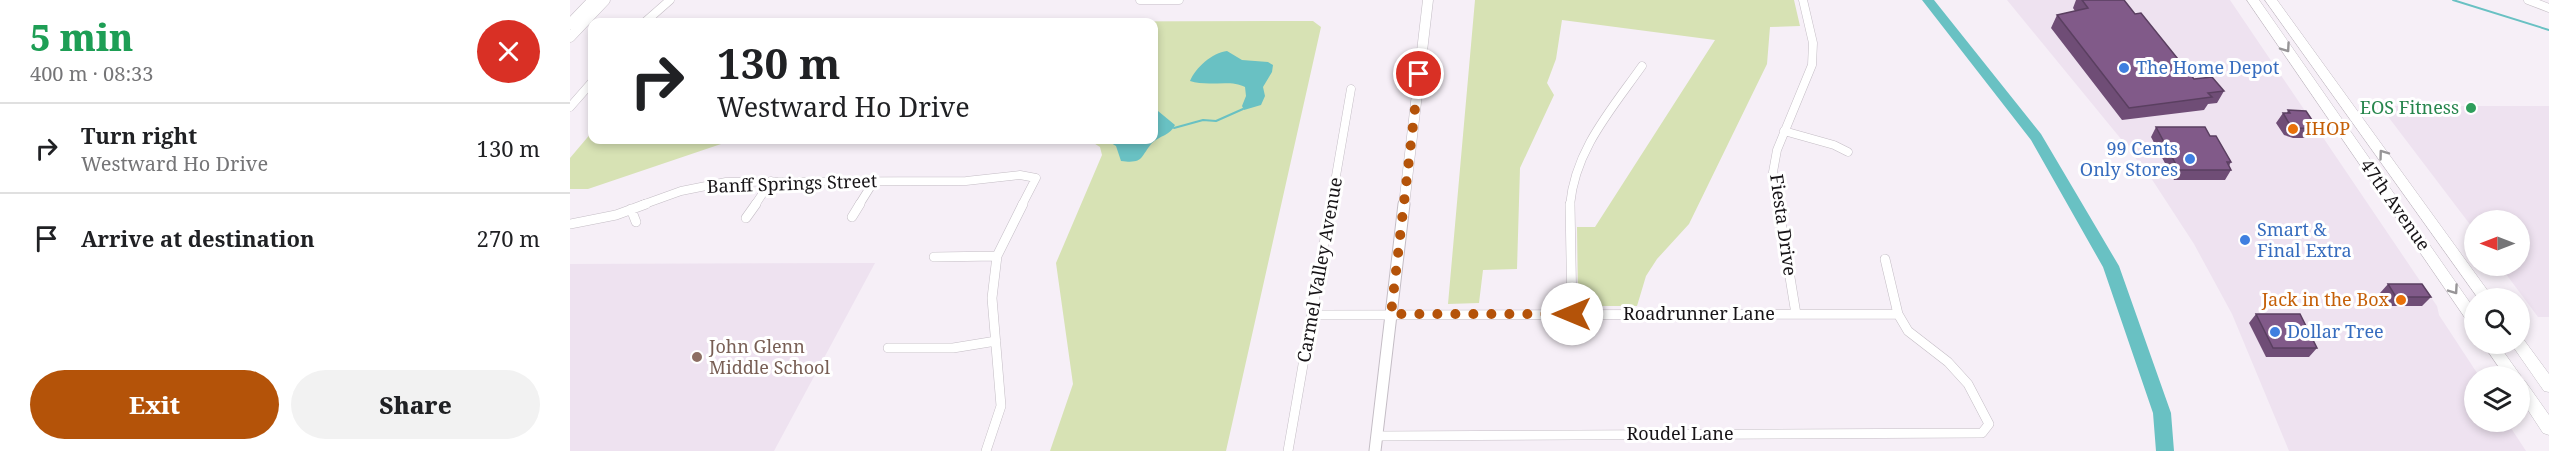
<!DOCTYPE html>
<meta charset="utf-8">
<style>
:root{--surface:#fff;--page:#f2f2f2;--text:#202124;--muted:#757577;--line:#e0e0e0;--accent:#b45309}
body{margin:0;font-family:"Noto Serif",serif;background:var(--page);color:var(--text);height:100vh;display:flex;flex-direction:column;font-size:22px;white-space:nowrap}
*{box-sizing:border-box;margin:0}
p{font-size:20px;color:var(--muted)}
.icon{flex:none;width:33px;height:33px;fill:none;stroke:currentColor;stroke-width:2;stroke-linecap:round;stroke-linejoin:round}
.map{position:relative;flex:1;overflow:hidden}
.details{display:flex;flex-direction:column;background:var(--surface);width:570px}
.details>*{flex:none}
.banner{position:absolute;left:18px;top:18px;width:570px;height:126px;border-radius:12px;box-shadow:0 3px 9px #0003;background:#fff;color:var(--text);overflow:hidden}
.needle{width:39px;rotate:270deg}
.tools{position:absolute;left:1894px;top:210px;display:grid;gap:12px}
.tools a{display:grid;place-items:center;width:66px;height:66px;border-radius:50%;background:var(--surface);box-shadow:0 3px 9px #0003;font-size:30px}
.pin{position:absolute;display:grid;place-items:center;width:51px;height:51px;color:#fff;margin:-26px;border:3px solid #fff;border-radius:50%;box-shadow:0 2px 6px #0007}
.me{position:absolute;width:66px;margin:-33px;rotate:270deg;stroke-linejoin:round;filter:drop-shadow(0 0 4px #0008)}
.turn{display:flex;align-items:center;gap:21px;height:126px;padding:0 30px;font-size:27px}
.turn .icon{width:78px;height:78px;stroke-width:2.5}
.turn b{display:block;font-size:42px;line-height:51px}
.round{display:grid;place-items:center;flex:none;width:63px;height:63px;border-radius:32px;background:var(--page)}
.summary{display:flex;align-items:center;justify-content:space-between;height:102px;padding:0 30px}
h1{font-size:36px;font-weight:800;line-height:45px;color:#1e9e55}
.primary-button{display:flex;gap:12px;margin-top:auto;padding:12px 30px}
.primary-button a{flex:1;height:69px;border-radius:36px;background:var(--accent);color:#fff;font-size:24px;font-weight:800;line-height:69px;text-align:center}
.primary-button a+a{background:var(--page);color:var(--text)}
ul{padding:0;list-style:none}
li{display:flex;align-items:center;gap:18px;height:90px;padding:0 30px;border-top:2px solid var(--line)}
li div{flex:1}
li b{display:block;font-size:22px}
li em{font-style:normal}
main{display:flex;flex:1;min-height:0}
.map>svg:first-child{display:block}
.built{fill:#eee2f0}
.green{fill:#d7e2b4}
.water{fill:#69c1c3}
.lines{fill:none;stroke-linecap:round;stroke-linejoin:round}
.stream{stroke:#69c1c3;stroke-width:2}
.river{fill:#69c1c3;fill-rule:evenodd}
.minor-far1-casing{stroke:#c4bdc5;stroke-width:9}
.minor-casing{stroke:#c4bdc5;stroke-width:10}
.tertiary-far1-casing{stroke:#c4bdc5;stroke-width:11}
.tertiary-casing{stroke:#c4bdc5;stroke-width:13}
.primary-casing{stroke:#c4bdc5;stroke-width:1}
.minor-far1{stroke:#fff;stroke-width:8}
.minor{stroke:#fff;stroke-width:9}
.tertiary-far1{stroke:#fff;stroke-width:10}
.tertiary{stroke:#fff;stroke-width:11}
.primary{fill:#fff;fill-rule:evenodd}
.wall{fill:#6f4d76}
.building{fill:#815a89;stroke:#5a3f60;stroke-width:1.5}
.oneway{stroke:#979597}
.route{stroke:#b45309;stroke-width:10;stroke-dasharray:0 18}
.shop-dot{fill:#3f7fe0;stroke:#fff;stroke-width:2}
.leisure-dot{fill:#2e9e5b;stroke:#fff;stroke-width:2}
.food-dot{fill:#e8710a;stroke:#fff;stroke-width:2}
.education-dot{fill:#8d6e63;stroke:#fff;stroke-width:2}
.labels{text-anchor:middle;stroke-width:6;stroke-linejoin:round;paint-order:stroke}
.shop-label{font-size:18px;fill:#366cbe;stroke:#fff;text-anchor:start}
.leisure-label{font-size:18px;fill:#27864d;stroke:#fff;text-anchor:end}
.food-label{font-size:18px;fill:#c56008;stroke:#fff;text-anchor:start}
.street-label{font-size:18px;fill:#171417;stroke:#fff}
.education-label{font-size:18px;fill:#785e54;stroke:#fff;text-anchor:start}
</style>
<main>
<section class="details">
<div class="summary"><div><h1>5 min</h1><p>400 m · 08:33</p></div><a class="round" style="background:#d93025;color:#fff"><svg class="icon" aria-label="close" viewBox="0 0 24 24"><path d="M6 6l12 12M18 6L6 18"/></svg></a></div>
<ul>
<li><svg class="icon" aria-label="right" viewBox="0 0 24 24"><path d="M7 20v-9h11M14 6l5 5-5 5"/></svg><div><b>Turn right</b><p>Westward Ho Drive</p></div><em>130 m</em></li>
<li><svg class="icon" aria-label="arrive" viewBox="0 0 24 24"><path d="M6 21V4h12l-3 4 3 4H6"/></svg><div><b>Arrive at destination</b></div><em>270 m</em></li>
</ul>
<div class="primary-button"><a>Exit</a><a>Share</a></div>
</section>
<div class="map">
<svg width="1979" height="451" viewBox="0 0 1979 451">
<rect width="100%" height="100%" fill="#f6eff7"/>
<path class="built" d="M 1437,0 L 1660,0 L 1867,306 L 1869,315 L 1909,376 L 1905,376 L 1905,422 L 1937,422 L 1956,451 L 1719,451 L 1662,314 L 1624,244 L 1583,181 L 1551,139 Z
M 1810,106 L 1979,106 L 1979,317 L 1968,317 L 1930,266 L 1950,266 L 1950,220 L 1905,220 L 1905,231 Z
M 305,263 L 204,451 L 0,451 L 0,264 Z"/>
<path class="green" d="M 905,0 L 1224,0 L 1230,26 L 1200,27 L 1197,64 L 1119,224 L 1087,259 L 1076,276 L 1067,306 L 1018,306 L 1008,297 L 1007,227 L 1025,227 L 1145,40 L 992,20 L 986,59 L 977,83 L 984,95 L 950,168 L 947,269 L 913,270 L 909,303 L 878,304 Z
M 743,21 L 751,27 L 656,451 L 480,451 L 503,384 L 486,263 L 532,155 L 530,147 L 519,140 L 584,140 L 584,22 L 381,22 Z
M 22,132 L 22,140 L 461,140 L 439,143 L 154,143 L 18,189 L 0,189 L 0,158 Z"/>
<path class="water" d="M 657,51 L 672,60 L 698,62 L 703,65 L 702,72 L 693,87 L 695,96 L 691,105 L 674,110 L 672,106 L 676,96 L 675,87 C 661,79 638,87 620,81 C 626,67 642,53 657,51 Z
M 584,110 L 588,111 L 605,125 C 601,135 589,136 582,143 C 570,157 574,164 551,161 L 546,146 L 536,140 L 584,140 Z"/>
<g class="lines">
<path class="stream" d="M 1883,0 L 1979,30
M 604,128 L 633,120 L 646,121 L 673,109"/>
<path class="river" d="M 1352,0 L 1364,0 L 1471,134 L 1549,266 L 1601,413 L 1604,451 L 1586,451 L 1583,413 L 1533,267 L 1461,140 Z"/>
<g class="minor-far1-casing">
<path id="minor-far1" d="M 570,0 L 609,0
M 1958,0 L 1979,8
M 75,22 L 100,0
M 0,107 L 22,82
M 1214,131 L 1264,145 L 1278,152
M 72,205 L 111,191 L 156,182 L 396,181 L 450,175 L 466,178 L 452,205
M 185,205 L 201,181
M 289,205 L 304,181
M 761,205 L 781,89
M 1000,205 C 1005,150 1041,110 1072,66
M 1208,205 L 1203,172 L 1207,150 L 1242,65 L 1243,43 L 1233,0"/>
</g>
<g class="minor-casing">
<path id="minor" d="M 1000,204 L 1002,314
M 1208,204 L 1226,314
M 61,209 L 66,222
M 282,217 L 290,204
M 176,218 L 186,204
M 0,224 L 46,215 L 76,204
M 364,257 L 427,256
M 743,315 L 1328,314
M 318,348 L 383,348 L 426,341
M 807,436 L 1412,433 L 1419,424 L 1398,384 L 1378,362 L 1338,331 L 1328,314 L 1315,259
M 416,451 L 431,406 L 422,298 L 427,256 L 453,204
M 718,451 L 761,204"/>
</g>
<g class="tertiary-far1-casing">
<path id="tertiary-far1" d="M 0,24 L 23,0
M 0,37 L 35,0
M 834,205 L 858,0"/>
</g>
<g class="tertiary-casing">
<path id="tertiary" d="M 805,451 L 834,204"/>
</g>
<g class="primary-casing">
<path id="primary" d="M 1677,0 L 1689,0 L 1905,310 L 1905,327 L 1900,325 Z
M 1695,0 L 1707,0 L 1923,298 L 1908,298 Z
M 1950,338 L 1954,340 L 1979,374 L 1979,392 L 1974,391 L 1944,348 L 1942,344 L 1950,344 Z
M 1913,344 L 1928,344 L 1948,372 L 1951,376 L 1950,377 L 1935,376 Z
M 1950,380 L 1955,381 L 1979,415 L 1979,435 L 1973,433 L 1950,398 Z"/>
</g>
<use href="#minor-far1" class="minor-far1"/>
<use href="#minor" class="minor"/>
<use href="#tertiary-far1" class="tertiary-far1"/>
<use href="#tertiary" class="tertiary"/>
<use href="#primary" class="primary"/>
</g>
<path class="wall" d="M 1506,0 L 1512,0 L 1624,79 L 1654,91 L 1647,103 L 1638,104 L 1634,110 L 1552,120 L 1481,28 L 1487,15 L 1505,11 L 1503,8 Z
M 1718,110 L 1748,129 L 1741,138 L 1723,138 L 1714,135 L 1706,123 L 1713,113 L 1717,113 Z
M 1586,127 L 1661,162 L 1659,166 L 1661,170 L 1655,180 L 1604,180 L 1581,137 Z
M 1818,284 L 1861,297 L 1852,306 L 1818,306 L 1810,293 Z
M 1686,314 L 1747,348 L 1739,357 L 1696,357 L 1679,323 Z"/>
<path class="building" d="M 1512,0 L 1554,0 L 1565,14 L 1571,13 L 1624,79 L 1642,77 L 1654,91 L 1638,93 L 1642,97 L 1559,108 L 1487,15 L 1518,8 Z
M 1718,110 L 1736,111 L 1748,129 L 1729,128 L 1720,125 L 1713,113 L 1720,113 Z
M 1586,127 L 1635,127 L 1640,136 L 1646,136 L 1661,162 L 1657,162 L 1661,170 L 1609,170 Z
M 1818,284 L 1852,284 L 1861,297 L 1826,297 Z
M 1686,314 L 1730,314 L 1747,348 L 1703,348 Z"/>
<defs><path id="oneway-chevron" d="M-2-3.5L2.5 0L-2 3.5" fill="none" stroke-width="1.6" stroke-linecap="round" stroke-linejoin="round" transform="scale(1.5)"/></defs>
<g class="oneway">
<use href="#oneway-chevron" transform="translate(1716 48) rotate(55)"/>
<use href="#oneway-chevron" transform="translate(1813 154) rotate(-126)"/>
<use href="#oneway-chevron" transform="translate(1884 290) rotate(55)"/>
</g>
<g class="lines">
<path class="route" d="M 849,74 L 821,314 L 1002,314"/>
</g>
<g class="shop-dot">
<circle cx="1554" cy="68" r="6"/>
<circle cx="1620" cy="159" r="6"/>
<circle cx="1675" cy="240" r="6"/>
<circle cx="1705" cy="332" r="6"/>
</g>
<circle class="leisure-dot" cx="1901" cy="108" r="6"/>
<g class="food-dot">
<circle cx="1723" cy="129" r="6"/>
<circle cx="1831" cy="300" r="6"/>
</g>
<circle class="education-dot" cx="127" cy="357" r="6"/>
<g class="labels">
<g class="shop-label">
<text x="1566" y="74">The Home Depot</text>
<text x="1608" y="155" text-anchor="end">99 Cents<tspan x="1608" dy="21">Only Stores</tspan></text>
<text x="1687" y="236">Smart &amp;<tspan x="1687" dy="21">Final Extra</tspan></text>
<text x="1717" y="338">Dollar Tree</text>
</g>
<g class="leisure-label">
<text x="1889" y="114">EOS Fitness</text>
</g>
<g class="food-label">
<text x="1735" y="135">IHOP</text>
<text x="1819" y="306" text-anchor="end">Jack in the Box</text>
</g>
<g class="street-label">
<text transform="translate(222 184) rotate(-2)" y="6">Banff Springs Street</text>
<text transform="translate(1825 205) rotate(55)" y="6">47th Avenue</text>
<text transform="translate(1213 225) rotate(82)" y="6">Fiesta Drive</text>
<text transform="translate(750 270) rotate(-80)" y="6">Carmel Valley Avenue</text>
<text x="1129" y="320">Roadrunner Lane</text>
<text x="1110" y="440">Roudel Lane</text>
</g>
<g class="education-label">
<text x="139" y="353">John Glenn<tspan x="139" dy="21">Middle School</tspan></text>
</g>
</g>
</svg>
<div class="tools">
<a><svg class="needle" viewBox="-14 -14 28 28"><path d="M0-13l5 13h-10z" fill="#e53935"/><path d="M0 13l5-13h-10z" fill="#757577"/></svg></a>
<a><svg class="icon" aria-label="search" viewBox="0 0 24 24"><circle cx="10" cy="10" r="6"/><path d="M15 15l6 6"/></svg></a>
<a><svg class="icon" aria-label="layers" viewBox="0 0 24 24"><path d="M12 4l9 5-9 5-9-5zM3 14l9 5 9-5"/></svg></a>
</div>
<div class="pin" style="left:849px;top:74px;background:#d93025"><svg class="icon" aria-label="arrive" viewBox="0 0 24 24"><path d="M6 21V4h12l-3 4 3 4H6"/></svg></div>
<svg class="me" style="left:1002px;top:314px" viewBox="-20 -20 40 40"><circle r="19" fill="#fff"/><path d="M0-13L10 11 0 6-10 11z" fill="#b45309"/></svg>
<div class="banner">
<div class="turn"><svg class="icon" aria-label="right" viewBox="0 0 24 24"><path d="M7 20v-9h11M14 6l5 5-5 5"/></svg><div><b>130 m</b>Westward Ho Drive</div></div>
</div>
</div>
</main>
